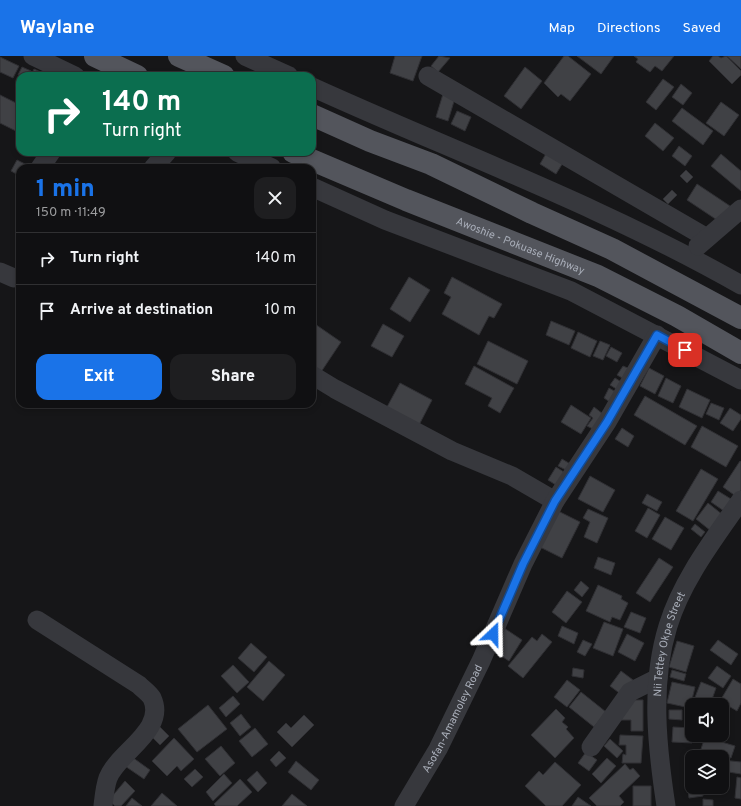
<!DOCTYPE html>
<meta charset="utf-8">
<style>
:root{--surface:#101012;--page:#1e1e20;--text:#f1f3f6;--muted:#9c9d9f;--line:#303032;--accent:#1a73e8}
body{margin:0;font-family:Overpass,sans-serif;background:var(--page);color:var(--text);height:100vh;display:flex;flex-direction:column;font-size:15px;white-space:nowrap}
*{box-sizing:border-box;margin:0}
p{font-size:13px;color:var(--muted)}
.icon{flex:none;width:22px;height:22px;fill:none;stroke:currentColor;stroke-width:2;stroke-linecap:round;stroke-linejoin:round}
.map{position:relative;flex:1;overflow:hidden}
.drawer{position:absolute;left:16px;top:108px;width:300px;height:244px;display:flex;flex-direction:column;background:var(--surface);border-radius:12px;box-shadow:0 2px 6px #0003,0 0 0 1px var(--line)}
.drawer>*{flex:none}
.guide{position:absolute;left:16px;top:16px;width:300px;height:84px;border-radius:12px;box-shadow:0 2px 6px #0003,0 0 0 1px var(--line);background:#0b6e4f;color:#fff;overflow:hidden}
.tools{position:absolute;left:685px;top:642px;display:grid;gap:8px}
.tools a{display:grid;place-items:center;width:44px;height:44px;border-radius:8px;background:var(--surface);box-shadow:0 2px 6px #0003,0 0 0 1px var(--line);font-size:20px}
.pin{position:absolute;display:grid;place-items:center;width:34px;height:34px;color:#fff;margin:-17px;border-radius:8px;box-shadow:0 2px 6px #0006}
.me{position:absolute;width:44px;margin:-22px;rotate:23deg;stroke-linejoin:round;filter:drop-shadow(0 0 3px #0008)}
.turn{display:flex;align-items:center;gap:14px;height:84px;padding:0 20px;font-size:18px}
.turn .icon{width:52px;height:52px;stroke-width:2.5}
.turn b{display:block;font-size:28px;line-height:34px}
.round{display:grid;place-items:center;flex:none;width:42px;height:42px;border-radius:12px;background:var(--page)}
.headline{display:flex;align-items:center;justify-content:space-between;height:68px;padding:0 20px}
h1{font-size:24px;font-weight:800;line-height:30px;color:var(--accent)}
.button{display:flex;gap:8px;margin-top:auto;padding:8px 20px}
.button a{flex:1;height:46px;border-radius:12px;background:var(--accent);color:#fff;font-size:16px;font-weight:800;line-height:46px;text-align:center}
.button a+a{background:var(--page);color:var(--text)}
ul{padding:0;list-style:none}
li{display:flex;align-items:center;gap:12px;height:52px;padding:0 20px;border-top:1px solid var(--line)}
li div{flex:1}
li b{display:block;font-size:15px}
li em{font-style:normal}
header{display:flex;align-items:center;gap:24px;box-sizing:border-box;height:56px;padding:0 20px;background:var(--accent);color:#fff}
header strong{font-size:19px}
nav{display:flex;gap:22px;margin-inline-start:auto;font-size:14px}
.map>svg:first-child{display:block}
.building{fill:#404145;stroke:#303034}
.lines{fill:none;stroke-linecap:round;stroke-linejoin:round}
.minor{stroke:#37383d;stroke-width:19}
.major{stroke:#53555c;stroke-width:22}
.route-casing{stroke:#114b97;stroke-width:10}
.route{stroke:#1a73e8;stroke-width:7}
.labels{text-anchor:middle;stroke-width:4;stroke-linejoin:round;paint-order:stroke}
.street-label{font-size:11px;fill:#a8adb8;stroke:#111113}
</style>
<header>
<strong>Waylane</strong>
<nav><a>Map</a><a>Directions</a><a>Saved</a></nav>
</header>
<div class="map">
<svg width="741" height="750" viewBox="0 0 741 750">
<rect width="100%" height="100%" fill="#161618"/>
<path class="building" d="M 395,0 L 422,0 L 413,25 L 390,17 Z
M 439,0 L 450,2 L 438,16 L 431,10 Z
M 564,0 L 568,0 L 591,18 L 570,45 L 561,38 L 558,41 L 544,27 Z
M 577,0 L 614,0 L 601,18 Z
M 634,0 L 674,0 L 662,15 L 655,10 L 650,16 L 636,6 L 638,3 Z
M 713,0 L 718,0 L 721,2 L 726,0 L 741,15 L 741,19 L 732,28 L 709,5 Z
M 727,0 L 741,0 L 741,13 Z
M 0,1 L 19,10 L 13,22 L 0,16 Z
M 22,11 L 31,15 L 29,20 L 18,19 Z
M 525,11 L 542,25 L 521,53 L 504,40 Z
M 34,13 L 47,19 L 47,20 L 31,20 Z
M 663,23 L 674,31 L 656,54 L 646,46 Z
M 681,28 L 692,37 L 683,49 L 672,41 Z
M 443,38 L 455,42 L 448,65 L 436,61 Z
M 0,39 L 20,49 L 20,77 L 0,67 Z
M 721,46 L 739,59 L 724,80 L 706,67 Z
M 682,52 L 713,75 L 703,89 L 672,65 Z
M 457,55 L 471,61 L 465,75 L 451,68 Z
M 655,67 L 674,82 L 663,95 L 645,80 Z
M 679,90 L 692,100 L 685,110 L 672,100 Z
M 547,96 L 564,105 L 556,118 L 540,108 Z
M 721,98 L 741,115 L 741,135 L 711,110 Z
M 17,104 L 29,110 L 28,112 L 20,112 L 20,120 L 11,115 Z
M 686,114 L 693,121 L 687,127 L 680,120 Z
M 697,128 L 730,150 L 720,166 L 687,144 Z
M 672,134 L 677,139 L 668,148 L 663,143 Z
M 409,221 L 430,234 L 410,266 L 390,253 Z
M 452,221 L 502,248 L 494,262 L 489,260 L 479,279 L 442,258 L 451,241 L 444,237 Z
M 551,265 L 575,275 L 569,289 L 546,279 Z
M 312,266 L 341,286 L 321,316 L 312,310 Z
M 383,268 L 404,280 L 392,301 L 371,290 Z
M 578,276 L 597,285 L 590,301 L 571,292 Z
M 488,285 L 528,305 L 517,328 L 477,308 Z
M 600,285 L 610,289 L 603,304 L 593,300 Z
M 611,291 L 622,297 L 617,306 L 606,300 Z
M 474,310 L 514,332 L 500,357 L 488,350 L 492,342 L 465,328 Z
M 623,310 L 630,313 L 624,323 L 617,319 Z
M 649,312 L 664,320 L 655,338 L 640,330 Z
M 615,322 L 623,327 L 618,334 L 610,329 Z
M 666,322 L 681,330 L 673,347 L 658,340 Z
M 400,327 L 432,344 L 419,369 L 387,351 Z
M 609,332 L 616,336 L 610,346 L 604,342 Z
M 687,333 L 710,344 L 702,362 L 679,351 Z
M 645,340 L 697,370 L 685,389 L 634,359 Z
M 711,347 L 724,352 L 719,364 L 706,358 Z
M 571,349 L 591,362 L 581,378 L 561,366 Z
M 594,351 L 603,358 L 593,373 L 587,370 L 593,362 L 589,359 Z
M 730,352 L 741,359 L 741,363 L 733,375 L 720,367 Z
M 702,370 L 738,390 L 726,411 L 691,391 Z
M 622,372 L 634,380 L 628,391 L 615,383 Z
M 562,403 L 572,409 L 568,415 L 558,410 Z
M 740,405 L 741,406 L 741,434 L 737,441 L 723,431 Z
M 556,411 L 567,418 L 559,431 L 548,424 Z
M 701,413 L 718,423 L 693,465 L 676,455 Z
M 590,420 L 615,434 L 603,456 L 578,443 Z
M 718,435 L 731,443 L 724,455 L 711,446 Z
M 647,438 L 662,446 L 657,455 L 642,447 Z
M 708,447 L 723,459 L 711,475 L 696,463 Z
M 648,452 L 660,459 L 647,482 L 635,475 Z
M 588,453 L 608,462 L 597,487 L 584,481 L 590,466 L 583,462 Z
M 558,455 L 580,466 L 562,502 L 540,491 Z
M 665,461 L 684,472 L 671,494 L 652,483 Z
M 695,468 L 705,476 L 701,481 L 691,473 Z
M 598,501 L 615,507 L 611,519 L 594,512 Z
M 659,502 L 673,511 L 650,546 L 636,537 Z
M 581,525 L 589,532 L 582,541 L 574,534 Z
M 598,529 L 622,540 L 621,543 L 628,547 L 620,564 L 612,561 L 610,566 L 586,555 Z
M 567,535 L 582,546 L 566,567 L 552,556 Z
M 631,556 L 646,562 L 640,577 L 624,571 Z
M 604,566 L 623,573 L 613,600 L 593,592 Z
M 562,570 L 578,577 L 574,588 L 558,580 Z
M 504,572 L 522,584 L 509,605 L 491,593 Z
M 542,578 L 552,586 L 523,622 L 508,610 L 532,581 L 537,585 Z
M 627,578 L 644,587 L 635,605 L 618,596 Z
M 583,584 L 592,588 L 585,600 L 577,596 Z
M 718,584 L 738,598 L 731,609 L 710,594 Z
M 677,585 L 694,590 L 686,616 L 669,611 Z
M 251,587 L 267,601 L 254,616 L 238,602 Z
M 269,605 L 285,619 L 263,645 L 247,631 Z
M 233,609 L 249,626 L 237,637 L 221,620 Z
M 717,610 L 731,620 L 723,632 L 708,622 Z
M 573,612 L 584,614 L 583,622 L 572,620 Z
M 672,614 L 686,618 L 684,625 L 670,621 Z
M 621,615 L 633,624 L 622,639 L 610,630 Z
M 733,623 L 741,628 L 741,647 L 737,655 L 720,645 Z
M 567,624 L 580,634 L 567,651 L 554,641 Z
M 672,626 L 695,631 L 690,652 L 667,647 Z
M 701,626 L 716,632 L 710,649 L 692,649 Z
M 581,636 L 606,656 L 594,671 L 569,651 Z
M 233,640 L 240,648 L 226,661 L 219,652 Z
M 631,644 L 643,644 L 643,675 L 631,675 L 631,664 L 621,664 Z
M 208,649 L 227,673 L 197,696 L 178,673 Z
M 556,653 L 565,662 L 562,666 L 568,671 L 566,673 L 574,682 L 555,702 L 531,679 Z
M 669,654 L 682,654 L 682,664 L 669,663 Z
M 241,658 L 251,671 L 240,680 L 230,667 Z
M 304,659 L 314,669 L 292,691 L 277,676 L 286,667 L 291,672 Z
M 158,669 L 169,680 L 160,689 L 149,678 Z
M 673,671 L 692,672 L 692,687 L 672,686 Z
M 255,672 L 268,688 L 252,701 L 239,685 Z
M 620,679 L 643,680 L 641,707 L 622,707 L 623,698 L 626,699 L 626,689 L 619,689 Z
M 705,681 L 735,690 L 731,702 L 701,693 Z
M 174,682 L 194,703 L 181,715 L 177,710 L 167,720 L 152,705 Z
M 610,683 L 623,695 L 617,702 L 604,690 Z
M 221,690 L 235,707 L 220,720 L 205,703 Z
M 279,695 L 286,702 L 276,711 L 270,704 Z
M 586,696 L 597,704 L 589,715 L 578,707 Z
M 132,701 L 150,714 L 144,723 L 125,710 Z
M 607,702 L 616,710 L 601,727 L 592,718 Z
M 722,704 L 741,706 L 741,718 L 722,715 Z
M 296,705 L 319,724 L 311,734 L 288,716 Z
M 555,706 L 581,729 L 562,750 L 546,750 L 525,730 L 539,715 L 543,719 Z
M 625,708 L 630,714 L 633,712 L 640,720 L 619,740 L 624,746 L 620,750 L 597,750 L 589,742 Z
M 195,713 L 203,721 L 192,731 L 184,723 Z
M 257,715 L 267,727 L 258,736 L 247,724 Z
M 224,718 L 232,727 L 213,745 L 206,736 Z
M 692,719 L 692,731 L 702,731 L 703,740 L 689,742 L 686,720 Z
M 737,721 L 741,722 L 741,743 L 735,742 Z
M 240,723 L 252,736 L 237,750 L 216,750 L 214,748 Z
M 125,725 L 135,735 L 121,750 L 115,750 L 109,744 Z
M 633,730 L 651,730 L 651,750 L 633,750 Z
M 162,737 L 177,750 L 151,750 Z
M 292,738 L 307,750 L 282,750 Z
M 578,741 L 591,750 L 572,750 Z
M 132,742 L 142,750 L 126,750 Z
M 703,743 L 713,744 L 713,750 L 703,750 Z"/>
<g class="lines">
<g class="minor">
<path d="M 33,0 L 75,20"/>
<path d="M 245,0 L 289,20"/>
<path d="M 428,20 L 707,182"/>
<path d="M 312,31 C 455,96 604,151 741,229"/>
<path d="M 237,96 L 272,112"/>
<path d="M 40,112 L 51,96"/>
<path d="M 153,112 L 167,96"/>
<path d="M 312,131 L 385,164 L 571,235 L 741,324"/>
<path d="M 698,190 L 741,153"/>
<path d="M 0,216 L 14,222 L 20,221"/>
<path d="M 312,319 L 335,333 L 452,395 L 512,420 L 555,445"/>
<path d="M 37,564 L 139,629 C 143,633 149,637 152,642 C 167,674 118,696 108,722 C 105,730 104,741 103,750"/>
<path d="M 591,691 L 630,636 L 658,622"/>
<path id="s1" d="M 404,750 L 438,693 L 481,605 L 523,508 L 555,445 L 607,366 L 657,279"/>
<path id="s2" d="M 666,750 C 657,691 650,628 668,570 C 682,524 714,483 741,444"/>
</g>
<g class="major">
<path d="M 95,0 L 137,20"/>
<path d="M 179,0 L 224,20"/>
<path d="M 312,59 L 370,85 L 431,108 L 532,157 L 612,193 L 741,262"/>
<path id="s3" d="M 293,96 L 406,144 L 598,220 L 677,260 L 741,297"/>
</g>
</g>
<g class="lines">
<g class="route-casing">
<path id="route" d="M 493,578 L 523,508 L 555,445 L 607,366 L 657,279 L 685,294"/>
</g>
<use href="#route" class="route"/>
</g>
<g class="labels">
<g class="street-label">
<text dy="4" stroke="none"><textPath href="#s3" startOffset="246">Awoshie - Pokuase Highway</textPath></text>
<text dy="4" stroke="none"><textPath href="#s2" startOffset="164">Nii Tettey Okpe Street</textPath></text>
<text dy="4" stroke="none"><textPath href="#s1" startOffset="100">Asofan-Amamoley Road</textPath></text>
</g>
</g>
</svg>
<div class="tools">
<a><svg class="icon" aria-label="sound" viewBox="0 0 24 24"><path d="M4 9h4l5-4v14l-5-4H4zM17 9q2 3 0 6"/></svg></a>
<a><svg class="icon" aria-label="layers" viewBox="0 0 24 24"><path d="M12 4l9 5-9 5-9-5zM3 14l9 5 9-5"/></svg></a>
</div>
<div class="pin" style="left:685px;top:294px;background:#d93025"><svg class="icon" aria-label="arrive" viewBox="0 0 24 24"><path d="M6 21V4h12l-3 4 3 4H6"/></svg></div>
<svg class="me" style="left:493px;top:578px" viewBox="-20 -20 40 40"><path d="M0-17L14 15 0 8-14 15z" fill="#1a73e8" stroke="#fff" stroke-width="4"/></svg>
<div class="guide">
<div class="turn"><svg class="icon" aria-label="right" viewBox="0 0 24 24"><path d="M7 20v-9h11M14 6l5 5-5 5"/></svg><div><b>140 m</b>Turn right</div></div>
</div>
<section class="drawer">
<div class="headline"><div><h1>1 min</h1><p>150 m · 11:49</p></div><a class="round"><svg class="icon" aria-label="close" viewBox="0 0 24 24"><path d="M6 6l12 12M18 6L6 18"/></svg></a></div>
<ul>
<li><svg class="icon" aria-label="right" viewBox="0 0 24 24"><path d="M7 20v-9h11M14 6l5 5-5 5"/></svg><div><b>Turn right</b></div><em>140 m</em></li>
<li><svg class="icon" aria-label="arrive" viewBox="0 0 24 24"><path d="M6 21V4h12l-3 4 3 4H6"/></svg><div><b>Arrive at destination</b></div><em>10 m</em></li>
</ul>
<div class="button"><a>Exit</a><a>Share</a></div>
</section>
</div>
